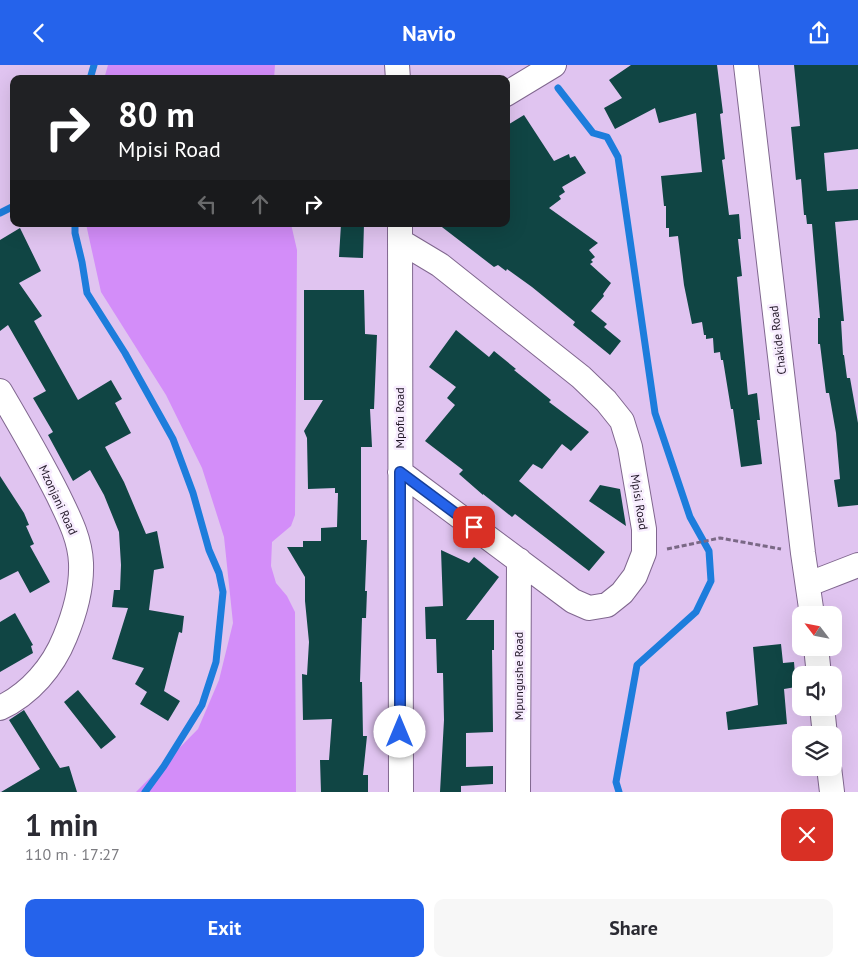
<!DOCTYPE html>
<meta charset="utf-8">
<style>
:root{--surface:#fff;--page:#f7f7f7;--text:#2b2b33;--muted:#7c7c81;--accent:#2563eb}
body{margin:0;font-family:"PT Sans",sans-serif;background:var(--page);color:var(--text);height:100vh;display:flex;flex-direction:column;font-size:19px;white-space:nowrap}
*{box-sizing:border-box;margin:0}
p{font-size:16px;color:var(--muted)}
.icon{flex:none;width:28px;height:28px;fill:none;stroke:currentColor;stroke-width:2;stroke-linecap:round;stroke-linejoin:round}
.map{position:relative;height:727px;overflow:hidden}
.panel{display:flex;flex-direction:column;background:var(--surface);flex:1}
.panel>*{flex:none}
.guide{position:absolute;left:10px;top:10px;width:500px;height:152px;border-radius:10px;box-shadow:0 5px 20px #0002;background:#202124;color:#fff;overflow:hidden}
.needle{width:32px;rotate:302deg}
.tools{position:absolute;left:792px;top:541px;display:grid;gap:10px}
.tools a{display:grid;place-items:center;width:50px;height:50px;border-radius:10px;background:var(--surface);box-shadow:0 5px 20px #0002;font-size:25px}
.pin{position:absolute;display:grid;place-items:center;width:42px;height:42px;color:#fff;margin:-21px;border-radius:10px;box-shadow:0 2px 8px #0006}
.me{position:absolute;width:55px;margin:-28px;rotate:0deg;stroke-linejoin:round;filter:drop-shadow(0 0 4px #0008)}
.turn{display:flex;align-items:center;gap:18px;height:105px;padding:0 25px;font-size:22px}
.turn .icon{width:65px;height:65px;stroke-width:2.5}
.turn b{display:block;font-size:35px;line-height:42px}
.lanes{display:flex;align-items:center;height:48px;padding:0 25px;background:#0003;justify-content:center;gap:25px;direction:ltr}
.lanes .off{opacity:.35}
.round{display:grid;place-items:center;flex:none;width:52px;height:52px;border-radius:10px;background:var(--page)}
.head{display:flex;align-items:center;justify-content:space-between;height:85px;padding:0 25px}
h1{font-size:30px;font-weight:600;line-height:38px}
.cta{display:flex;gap:10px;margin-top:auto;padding:10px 25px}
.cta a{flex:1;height:58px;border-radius:10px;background:var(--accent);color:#fff;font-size:20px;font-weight:600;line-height:58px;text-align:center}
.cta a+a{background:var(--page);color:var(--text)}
header{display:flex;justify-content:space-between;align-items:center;height:65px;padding:0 25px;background:var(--accent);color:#fff;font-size:22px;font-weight:600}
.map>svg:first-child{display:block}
.green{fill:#d38df9}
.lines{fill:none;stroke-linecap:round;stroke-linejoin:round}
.stream{stroke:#1d7ddc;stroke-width:7}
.building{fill:#104544}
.minor-casing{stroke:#80678f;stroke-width:26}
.path{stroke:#7a6885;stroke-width:3;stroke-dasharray:5 2.5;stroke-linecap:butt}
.minor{stroke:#fff;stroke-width:24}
.route-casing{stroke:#184099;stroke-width:12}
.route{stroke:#2563eb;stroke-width:9}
.labels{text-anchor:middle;stroke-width:5;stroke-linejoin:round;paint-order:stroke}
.street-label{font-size:12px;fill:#211727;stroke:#f7ecfe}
</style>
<header><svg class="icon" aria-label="back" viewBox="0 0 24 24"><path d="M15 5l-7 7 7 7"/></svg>Navio<svg class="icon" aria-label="share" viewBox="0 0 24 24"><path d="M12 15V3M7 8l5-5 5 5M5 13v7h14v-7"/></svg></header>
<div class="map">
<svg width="858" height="727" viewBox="0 0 858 727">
<rect width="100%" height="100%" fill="#e0c4f0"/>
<path class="green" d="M 108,0 L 275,0 L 274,14 L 104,14 Z
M 86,159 L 291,159 L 297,185 L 295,450 L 291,461 L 272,477 L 271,501 L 276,518 L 287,531 L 295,547 L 296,727 L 136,727 L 198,664 L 219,615 L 233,558 L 224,472 L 202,403 L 166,330 L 101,227 Z"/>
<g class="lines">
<path class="stream" d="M 90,14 L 94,0
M 558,23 L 593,68 L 607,72 L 618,92 L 655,348 L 690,452 L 709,486 L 711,516 L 696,547 L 637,600 L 616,717 L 619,727
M 0,148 L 14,141
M 75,159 L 75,168 L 82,197 L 87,228 L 125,288 L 173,374 L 193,428 L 209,485 L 219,508 L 223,527 L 216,597 L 202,640 L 164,701 L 145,727"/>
</g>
<path class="building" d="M 631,0 L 717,0 L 723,48 L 720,49 L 725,94 L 722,95 L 729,150 L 739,149 L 741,174 L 738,174 L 742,211 L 737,212 L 748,330 L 757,328 L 760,355 L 757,355 L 762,399 L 741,402 L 733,344 L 731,344 L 723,295 L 721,295 L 720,287 L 714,288 L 713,273 L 706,274 L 706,270 L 704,270 L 702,257 L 692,259 L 684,220 L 678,171 L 669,172 L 669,163 L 666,163 L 666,141 L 664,141 L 661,111 L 702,107 L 696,48 L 659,58 L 655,43 L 615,64 L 604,43 L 622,33 L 609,15 Z
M 794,0 L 858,0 L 858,84 L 824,88 L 827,126 L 858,124 L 858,155 L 835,157 L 844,256 L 841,256 L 843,290 L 844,290 L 847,313 L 850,313 L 858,358 L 858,440 L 838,442 L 834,415 L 840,414 L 836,368 L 829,328 L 826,328 L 820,279 L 818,279 L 818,253 L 820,253 L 812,159 L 807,159 L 806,150 L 804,150 L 801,114 L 796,115 L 791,62 L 800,61 Z
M 524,50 L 554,96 L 569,89 L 570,93 L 575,91 L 586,108 L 562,122 L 565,127 L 559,131 L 561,134 L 549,143 L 598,178 L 589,185 L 595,192 L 591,195 L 593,197 L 590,199 L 611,218 L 603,229 L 604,231 L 591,246 L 607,259 L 604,262 L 621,276 L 610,290 L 573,260 L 575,257 L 532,222 L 507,204 L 506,206 L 498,200 L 494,202 L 438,159 L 506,159 L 506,61 Z
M 341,159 L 364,159 L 363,193 L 339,192 Z
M 20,163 L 41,206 L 19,218 L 42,251 L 34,256 L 78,335 L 111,315 L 122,334 L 115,338 L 131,368 L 105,382 L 124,417 L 146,469 L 157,466 L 164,503 L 154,505 L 149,545 L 184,551 L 182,568 L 179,567 L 164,626 L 180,636 L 168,656 L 140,639 L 147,627 L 135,619 L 144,603 L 112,594 L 128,543 L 112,542 L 114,525 L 120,525 L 121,500 L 119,467 L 104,430 L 90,405 L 73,416 L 48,370 L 53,367 L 33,333 L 46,326 L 8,260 L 0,266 L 0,175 Z
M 304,225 L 364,225 L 365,269 L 377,270 L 374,344 L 370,344 L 372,382 L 361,382 L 361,475 L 367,475 L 365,526 L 367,526 L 366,553 L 362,553 L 360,617 L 362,617 L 363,671 L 367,671 L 363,710 L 368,710 L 368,727 L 321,727 L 320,695 L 329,695 L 332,654 L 303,655 L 302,609 L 307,610 L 309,577 L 305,536 L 305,512 L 287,482 L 303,482 L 303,476 L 321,476 L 321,463 L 337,462 L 338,428 L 335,428 L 335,423 L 308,424 L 307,373 L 304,366 L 323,335 L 304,335 Z
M 456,265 L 489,292 L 494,286 L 516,304 L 514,305 L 551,335 L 549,337 L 589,367 L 571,386 L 562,379 L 542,404 L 533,399 L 519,416 L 605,487 L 589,506 L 515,449 L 512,452 L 483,429 L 483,430 L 459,409 L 463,405 L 425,376 L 455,340 L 447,333 L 456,322 L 429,302 Z
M 0,411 L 24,448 L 29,460 L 26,461 L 34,479 L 30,481 L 50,517 L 30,528 L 18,506 L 0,515 Z
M 600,420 L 620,424 L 626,461 L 589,436 Z
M 441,485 L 469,498 L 474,492 L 499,512 L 466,555 L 494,555 L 494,585 L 492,585 L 493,667 L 466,668 L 466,702 L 493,701 L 493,719 L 461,721 L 461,727 L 440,727 L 444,655 L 443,608 L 437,608 L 436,574 L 426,574 L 425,542 L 443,541 Z
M 15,548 L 33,580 L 31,581 L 33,588 L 0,607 L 0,557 Z
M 781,579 L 783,598 L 794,597 L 796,622 L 784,624 L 787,659 L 728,665 L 726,647 L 758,640 L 753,582 Z
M 78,625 L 116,672 L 101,684 L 64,637 Z
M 24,645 L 60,703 L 69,701 L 77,727 L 1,727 L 40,704 L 9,655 Z"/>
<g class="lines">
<g class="minor-casing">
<path id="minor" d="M 397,0 L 398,14
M 746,0 L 803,488 L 812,550
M 506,29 L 554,0
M 400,159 L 401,727
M 400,176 L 440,200 L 581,312 L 606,336 L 622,356 L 630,382 L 644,464 L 644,488 L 635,511 L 622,528 L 607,540 L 589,543 L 573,536 L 400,407
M 0,326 C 20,360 40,394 58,430 C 68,451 80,473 81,498 C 82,523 75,548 65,572 C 53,602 30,629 0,643
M 809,519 L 858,500
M 816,582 L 819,610
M 822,642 L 825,670
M 829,702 L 832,727
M 518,727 L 519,495"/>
</g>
<path class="path" d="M 667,484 L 720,473 L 781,484"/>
<use href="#minor" class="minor"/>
</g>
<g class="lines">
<g class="route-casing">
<path id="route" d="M 400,667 L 400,407 L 474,462"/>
</g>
<use href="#route" class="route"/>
</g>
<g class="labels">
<g class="street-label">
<text transform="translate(778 275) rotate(-97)" y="4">Chakide Road</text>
<text transform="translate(400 353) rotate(-90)" y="4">Mpofu Road</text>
<text transform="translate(58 435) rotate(65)" y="4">Mzonjani Road</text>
<text transform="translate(639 437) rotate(81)" y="4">Mpisi Road</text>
<text transform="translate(519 611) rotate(-90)" y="4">Mpungushe Road</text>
</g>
</g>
</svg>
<div class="tools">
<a><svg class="needle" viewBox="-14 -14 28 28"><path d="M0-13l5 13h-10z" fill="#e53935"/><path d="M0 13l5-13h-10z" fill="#7c7c81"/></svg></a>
<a><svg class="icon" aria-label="sound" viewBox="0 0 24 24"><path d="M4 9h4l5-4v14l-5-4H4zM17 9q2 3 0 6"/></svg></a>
<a><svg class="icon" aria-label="layers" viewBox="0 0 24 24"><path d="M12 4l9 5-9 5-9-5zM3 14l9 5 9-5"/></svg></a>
</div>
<div class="pin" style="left:474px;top:462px;background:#d93025"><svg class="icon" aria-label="arrive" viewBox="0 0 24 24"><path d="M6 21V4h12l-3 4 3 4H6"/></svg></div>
<svg class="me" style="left:400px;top:667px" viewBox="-20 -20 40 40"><circle r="19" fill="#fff"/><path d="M0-13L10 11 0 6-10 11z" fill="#2563eb"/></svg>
<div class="guide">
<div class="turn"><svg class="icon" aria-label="right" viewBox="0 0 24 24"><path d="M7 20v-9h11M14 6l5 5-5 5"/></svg><div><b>80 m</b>Mpisi Road</div></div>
<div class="lanes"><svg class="icon off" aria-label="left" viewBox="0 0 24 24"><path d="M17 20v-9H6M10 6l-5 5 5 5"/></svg><svg class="icon off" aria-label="ahead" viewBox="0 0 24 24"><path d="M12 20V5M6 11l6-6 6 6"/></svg><svg class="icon" aria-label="right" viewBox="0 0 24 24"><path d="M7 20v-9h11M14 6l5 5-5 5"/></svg></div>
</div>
</div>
<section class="panel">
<div class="head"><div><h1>1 min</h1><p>110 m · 17:27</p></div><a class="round" style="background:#d93025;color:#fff"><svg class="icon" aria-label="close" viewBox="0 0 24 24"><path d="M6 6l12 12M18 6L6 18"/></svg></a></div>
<div class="cta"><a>Exit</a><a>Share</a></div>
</section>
